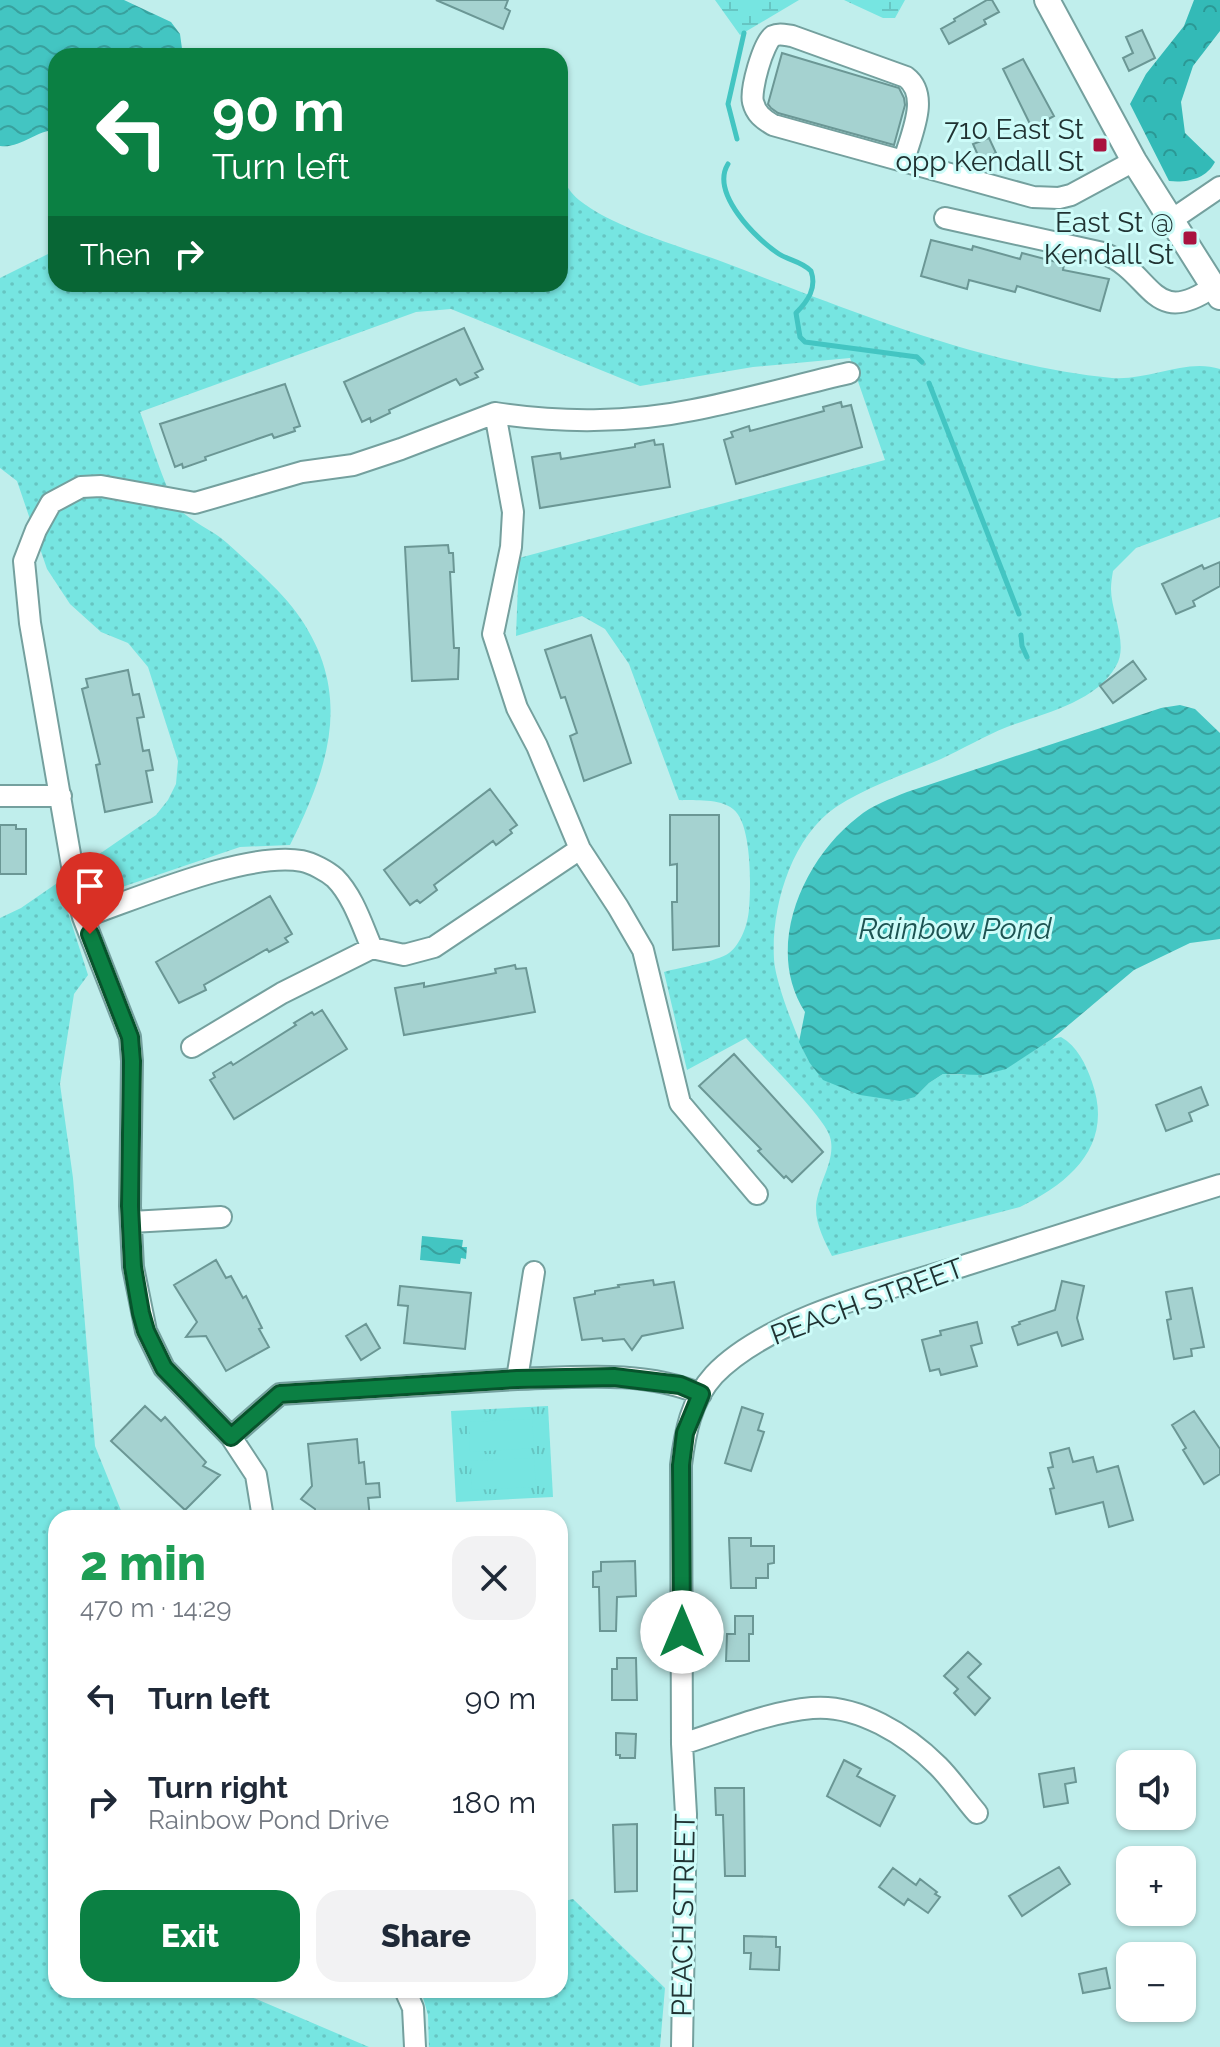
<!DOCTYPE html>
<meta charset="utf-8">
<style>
:root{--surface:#fff;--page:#f2f2f3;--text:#1f2937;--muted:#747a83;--accent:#0b8043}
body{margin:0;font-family:Raleway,sans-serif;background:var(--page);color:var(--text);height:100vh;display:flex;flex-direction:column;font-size:30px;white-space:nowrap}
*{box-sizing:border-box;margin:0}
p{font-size:26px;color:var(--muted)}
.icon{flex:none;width:44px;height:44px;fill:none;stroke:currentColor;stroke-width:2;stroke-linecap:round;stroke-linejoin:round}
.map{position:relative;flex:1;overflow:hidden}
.sheet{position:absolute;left:48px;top:1510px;width:520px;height:488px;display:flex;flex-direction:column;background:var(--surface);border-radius:24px;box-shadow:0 2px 6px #0004}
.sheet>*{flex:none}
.hud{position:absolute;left:48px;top:48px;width:520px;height:244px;border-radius:24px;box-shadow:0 2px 6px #0004;background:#0b8043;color:#fff;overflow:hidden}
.tools{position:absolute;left:1116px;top:1750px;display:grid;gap:16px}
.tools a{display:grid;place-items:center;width:80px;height:80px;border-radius:16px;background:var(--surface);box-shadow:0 2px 6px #0004;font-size:40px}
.pin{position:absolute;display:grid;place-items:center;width:68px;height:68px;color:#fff;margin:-82px -34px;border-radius:50% 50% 50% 0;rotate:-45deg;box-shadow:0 0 8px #0007}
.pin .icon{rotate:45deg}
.me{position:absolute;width:88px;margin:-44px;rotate:0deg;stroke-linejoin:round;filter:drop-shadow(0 0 6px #0008)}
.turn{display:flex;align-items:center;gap:28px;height:168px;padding:0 32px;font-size:36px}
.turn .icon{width:104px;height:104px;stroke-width:2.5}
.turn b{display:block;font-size:56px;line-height:68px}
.then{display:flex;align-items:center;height:76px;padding:0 32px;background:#0003;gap:16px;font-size:30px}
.round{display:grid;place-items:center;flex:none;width:84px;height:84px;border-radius:24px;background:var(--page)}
.head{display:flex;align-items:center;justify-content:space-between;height:136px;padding:0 32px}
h1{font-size:48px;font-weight:800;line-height:60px;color:#1e9e55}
.primary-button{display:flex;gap:16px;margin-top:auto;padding:16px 32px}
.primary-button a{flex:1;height:92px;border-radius:24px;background:var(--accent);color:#fff;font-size:32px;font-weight:800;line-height:92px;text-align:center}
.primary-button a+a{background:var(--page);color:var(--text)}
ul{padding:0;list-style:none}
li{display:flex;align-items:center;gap:24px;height:104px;padding:0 32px}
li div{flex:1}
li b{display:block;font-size:30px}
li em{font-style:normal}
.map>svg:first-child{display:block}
.grass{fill:url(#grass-dots)}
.forest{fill:url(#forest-crowns)}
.wetland{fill:url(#wetland-marsh)}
.park{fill:url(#park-tufts)}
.pitch{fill:#76e5e1}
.water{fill:url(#water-waves)}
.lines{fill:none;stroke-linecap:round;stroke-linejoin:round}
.stream{stroke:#43c5c2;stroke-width:5}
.building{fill:#a5d2d0;stroke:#6b9795;stroke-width:2}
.minor-casing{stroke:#74a09e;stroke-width:24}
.major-casing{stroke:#74a09e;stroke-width:28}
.minor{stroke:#fff;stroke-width:20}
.major{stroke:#fff;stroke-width:24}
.route-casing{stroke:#07532c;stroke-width:20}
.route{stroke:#0b8043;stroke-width:14}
.poi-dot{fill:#a9133f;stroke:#cdfcf9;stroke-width:3}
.labels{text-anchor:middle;stroke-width:6;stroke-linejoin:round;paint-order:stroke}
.poi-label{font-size:28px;fill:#203232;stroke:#cdfcf9;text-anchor:end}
.street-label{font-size:28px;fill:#203232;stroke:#cdfcf9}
.water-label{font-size:30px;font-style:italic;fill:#1d5352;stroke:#cdfcf9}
</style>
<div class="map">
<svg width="1220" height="2047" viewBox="0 0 1220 2047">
<defs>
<pattern id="grass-dots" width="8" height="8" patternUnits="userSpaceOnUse" patternTransform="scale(2)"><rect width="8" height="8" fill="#76e5e1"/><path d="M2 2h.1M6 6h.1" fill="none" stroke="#66c5c2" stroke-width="1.8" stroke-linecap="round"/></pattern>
<pattern id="forest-crowns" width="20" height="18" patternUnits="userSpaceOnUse" patternTransform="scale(2)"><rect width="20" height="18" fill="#33bab7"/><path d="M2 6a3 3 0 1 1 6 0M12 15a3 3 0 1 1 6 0" fill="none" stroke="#2b9895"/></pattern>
<pattern id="wetland-marsh" width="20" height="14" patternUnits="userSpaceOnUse" patternTransform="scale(2)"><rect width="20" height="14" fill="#76e5e1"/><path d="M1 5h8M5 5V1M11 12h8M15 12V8" fill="none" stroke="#66c5c2"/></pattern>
<pattern id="park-tufts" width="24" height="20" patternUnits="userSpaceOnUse" patternTransform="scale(2)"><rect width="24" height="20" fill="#76e5e1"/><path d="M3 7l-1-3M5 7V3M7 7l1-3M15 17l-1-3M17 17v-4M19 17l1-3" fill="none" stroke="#66c5c2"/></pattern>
<pattern id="water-waves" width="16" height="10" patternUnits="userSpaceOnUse" patternTransform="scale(2)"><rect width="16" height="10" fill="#43c5c2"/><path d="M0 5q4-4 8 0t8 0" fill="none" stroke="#38a19e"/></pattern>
</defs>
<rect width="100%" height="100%" fill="#c0eeec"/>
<path class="grass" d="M 560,176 C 566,184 571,194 579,200 C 612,227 682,247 723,262 C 850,310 977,364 1112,378 C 1148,381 1186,358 1220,369 L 1220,517 L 1136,548 L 1113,571 C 1112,577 1111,583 1111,589 C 1111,612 1129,645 1116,666 C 1095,703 1044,713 1007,727 C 984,736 963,749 941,759 C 906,774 868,786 836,807 C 791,838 771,907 774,959 C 775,982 798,1040 809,1062 L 915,1097 L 929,1083 L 943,1074 L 962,1075 L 1005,1069 L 1052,1039 L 1061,1037 C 1077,1046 1086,1064 1092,1082 C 1114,1144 1072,1182 1020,1207 L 832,1256 C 825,1242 816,1225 816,1209 C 816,1185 837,1161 830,1137 C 825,1117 763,1057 746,1038 L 687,1070 L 664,972 C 681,967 716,962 729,953 C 741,944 748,924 749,909 C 751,887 752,823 733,809 C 719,798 696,801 679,800 L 629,664 L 605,629 L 582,616 L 516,636 L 519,558 L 885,460 L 850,358 L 753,367 L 640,386 L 451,309 L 416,312 L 140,412 C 147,430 168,497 178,508 C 191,522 213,530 227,543 C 248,562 280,590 296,612 C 354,691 330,765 290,845 L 240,847 L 66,906 L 88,975 L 74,994 L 60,1084 L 73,1178 L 95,1446 L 124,1518 L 56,1518 L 56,1990 L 235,1990 L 369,2047 L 0,2047 L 0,918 L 21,908 L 156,815 L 168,800 L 176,784 L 178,761 L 148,667 L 128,643 L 101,632 L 70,604 L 47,569 L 17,481 L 0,468 L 0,278 L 50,253 L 56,252 L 56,284 L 560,284 Z
M 573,1899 L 665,1988 L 660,2047 L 429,2047 L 428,2015 L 421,1990 L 560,1990 L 560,1902 Z"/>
<path class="forest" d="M 1194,0 L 1220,0 L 1220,31 L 1193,66 L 1181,102 L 1185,133 L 1215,162 C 1206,179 1187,183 1169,181 L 1130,104 L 1146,74 L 1184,26 Z"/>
<path class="wetland" d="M 715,0 L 799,0 L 740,35 Z
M 844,0 L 905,0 L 895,18 L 883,18 Z"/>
<path class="park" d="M 548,1406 L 553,1497 L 456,1502 L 451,1411 Z"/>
<path class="pitch" d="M 532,1419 L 534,1448 L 470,1452 L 469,1422 Z
M 534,1458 L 536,1487 L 472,1490 L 471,1461 Z"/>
<path class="water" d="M 0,0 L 124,0 L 171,22 L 180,34 L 183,56 L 56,56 L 56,130 C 36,130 20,149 0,146 Z
M 1180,705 L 1195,709 L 1220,733 L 1220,939 L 1190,943 L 1134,970 L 1052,1039 L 1006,1069 L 983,1075 L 943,1074 L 929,1083 L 915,1097 L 900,1101 L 860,1095 L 823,1080 L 809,1062 L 799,1042 L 805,1012 C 764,949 802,860 858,817 C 872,805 890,799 907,792 L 1161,708 Z
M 422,1236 L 463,1240 L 462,1247 L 467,1247 L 466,1259 L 461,1258 L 460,1264 L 420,1260 Z"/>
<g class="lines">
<path class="stream" d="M 737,139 L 728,104 L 744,33
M 728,164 C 710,193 756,239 779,254 C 790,261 801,261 811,271 C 817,288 808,301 796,313 L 800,337 L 805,342 L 917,357 L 922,362
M 929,383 L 1019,614
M 1021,635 L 1022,646 L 1027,657"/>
</g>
<path class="building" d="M 436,0 L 508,0 L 505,8 L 510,11 L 503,29 Z
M 987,0 L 992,0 L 999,12 L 984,20 L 986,24 L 949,44 L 941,29 L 955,21 L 954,19 Z
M 1142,30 L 1155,58 L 1129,71 L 1123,58 L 1133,53 L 1126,37 Z
M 782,53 L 899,88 L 904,98 L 905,105 L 894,145 L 778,113 L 771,108 L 768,104 Z
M 1023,59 L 1054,116 L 1032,128 L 1003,69 Z
M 989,138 L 996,153 L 980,160 L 973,144 Z
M 931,240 L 972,250 L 973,246 L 1020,259 L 1022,253 L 1064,264 L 1063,270 L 1109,279 L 1100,311 L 1017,286 L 1015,292 L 969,280 L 967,289 L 921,276 Z
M 464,328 L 483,369 L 475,373 L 478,377 L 460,385 L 456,379 L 389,410 L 390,413 L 371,422 L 370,418 L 362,422 L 344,382 Z
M 285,384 L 300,426 L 294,428 L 295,431 L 274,438 L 272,434 L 205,457 L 206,460 L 183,468 L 182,464 L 175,467 L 160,424 Z
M 841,402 L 842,407 L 851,405 L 862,447 L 736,484 L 724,440 L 733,437 L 731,432 L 749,426 L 750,431 L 824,411 L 823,407 Z
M 654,440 L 655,445 L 663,444 L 670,487 L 540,508 L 532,457 L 560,453 L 561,459 L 635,447 L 635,444 Z
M 448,545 L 449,553 L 453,553 L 454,572 L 450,572 L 454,648 L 459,648 L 458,679 L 412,681 L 405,547 Z
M 1220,562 L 1220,586 L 1193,601 L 1195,606 L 1176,614 L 1162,584 L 1202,565 L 1204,569 Z
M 591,635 L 631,763 L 584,781 L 570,736 L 577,733 L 565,697 L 561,698 L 545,650 Z
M 1133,661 L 1146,679 L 1113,703 L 1100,686 Z
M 128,670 L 133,695 L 139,694 L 144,717 L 137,718 L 143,751 L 149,750 L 153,770 L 146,771 L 152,802 L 105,812 L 96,765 L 100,764 L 82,689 L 88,687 L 86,679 Z
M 490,789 L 517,825 L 510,830 L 512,833 L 496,845 L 493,841 L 434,885 L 437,890 L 420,903 L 417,900 L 410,905 L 384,870 Z
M 670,815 L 719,815 L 719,946 L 673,950 L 672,902 L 677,902 L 677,864 L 670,865 Z
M 0,825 L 16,825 L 16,829 L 26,829 L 26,874 L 0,874 Z
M 270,896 L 292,934 L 285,938 L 288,942 L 269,952 L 267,949 L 204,985 L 206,990 L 179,1003 L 156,962 Z
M 515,965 L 516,969 L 526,968 L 535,1012 L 404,1035 L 395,988 L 424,983 L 424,987 L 496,973 L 495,969 Z
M 322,1010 L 347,1049 L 234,1119 L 210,1080 L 215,1077 L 213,1073 L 231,1062 L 233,1065 L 296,1025 L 294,1023 L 312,1012 L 314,1015 Z
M 734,1054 L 823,1152 L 792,1182 L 786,1176 L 784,1178 L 758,1151 L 761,1149 L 699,1086 Z
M 1201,1087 L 1208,1105 L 1189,1113 L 1192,1121 L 1166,1131 L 1156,1105 Z
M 216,1260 L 226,1278 L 231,1276 L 243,1298 L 246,1296 L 262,1328 L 259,1329 L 269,1347 L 226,1371 L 206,1336 L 186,1337 L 197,1322 L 174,1285 Z
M 653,1280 L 654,1285 L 674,1282 L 683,1328 L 642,1336 L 632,1350 L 624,1339 L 603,1341 L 602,1338 L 582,1340 L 574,1298 L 595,1294 L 595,1291 L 619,1287 L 618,1285 Z
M 1062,1281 L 1084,1286 L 1077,1318 L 1083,1339 L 1062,1346 L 1057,1332 L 1018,1345 L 1012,1327 L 1020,1324 L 1019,1322 L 1055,1310 Z
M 400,1286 L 471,1293 L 465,1349 L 404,1343 L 408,1306 L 398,1305 Z
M 1192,1288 L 1204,1347 L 1191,1349 L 1192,1356 L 1174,1359 L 1167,1320 L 1171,1319 L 1166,1292 Z
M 977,1322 L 982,1343 L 971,1346 L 977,1366 L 941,1375 L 939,1369 L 930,1371 L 922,1340 L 941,1335 L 940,1331 Z
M 366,1324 L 380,1348 L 361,1360 L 346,1336 Z
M 145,1406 L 161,1421 L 165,1417 L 206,1462 L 203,1466 L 220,1475 L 185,1510 L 111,1441 Z
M 742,1407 L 763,1414 L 758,1430 L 764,1432 L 751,1471 L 725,1463 Z
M 1194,1411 L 1220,1449 L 1220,1474 L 1204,1484 L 1183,1450 L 1186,1448 L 1172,1425 Z
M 357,1439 L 359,1463 L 364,1462 L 366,1484 L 379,1483 L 380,1497 L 368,1498 L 370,1518 L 316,1518 L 315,1509 L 301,1499 L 312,1486 L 308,1444 Z
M 1069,1448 L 1073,1462 L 1093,1457 L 1097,1472 L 1118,1466 L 1133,1520 L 1109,1527 L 1103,1502 L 1056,1514 L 1050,1489 L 1054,1488 L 1048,1468 L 1053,1467 L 1050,1453 Z
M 729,1538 L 751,1538 L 751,1546 L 774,1546 L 774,1563 L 768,1564 L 768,1578 L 756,1578 L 756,1588 L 731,1588 Z
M 635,1561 L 636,1596 L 617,1597 L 616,1631 L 600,1631 L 599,1587 L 593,1587 L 593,1572 L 601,1571 L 601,1562 Z
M 735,1616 L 753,1616 L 753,1634 L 749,1634 L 749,1661 L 726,1661 L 727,1634 L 735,1634 Z
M 968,1652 L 981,1664 L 968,1677 L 990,1698 L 975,1715 L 954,1693 L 958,1689 L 944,1676 Z
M 617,1658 L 636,1658 L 637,1700 L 612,1700 L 612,1669 L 617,1669 Z
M 616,1733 L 636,1734 L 635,1758 L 620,1758 L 620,1755 L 616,1755 Z
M 844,1760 L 861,1769 L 857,1776 L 895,1796 L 880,1826 L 827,1796 Z
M 1074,1768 L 1076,1782 L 1065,1784 L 1068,1803 L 1044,1807 L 1039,1774 Z
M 715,1788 L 744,1788 L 745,1876 L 725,1876 L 723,1815 L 716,1815 Z
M 637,1824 L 637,1891 L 615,1892 L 613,1825 Z
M 1059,1867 L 1070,1884 L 1022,1916 L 1009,1896 Z
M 893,1868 L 916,1885 L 920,1879 L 937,1892 L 935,1894 L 940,1897 L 928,1913 L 908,1899 L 904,1905 L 879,1887 Z
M 744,1936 L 776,1937 L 776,1947 L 780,1947 L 779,1970 L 750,1969 L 751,1953 L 744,1953 Z
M 1106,1968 L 1110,1988 L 1083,1993 L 1079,1974 Z"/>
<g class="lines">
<g class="minor-casing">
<path id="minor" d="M 904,161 C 910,136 931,96 906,77 L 792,36 C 785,35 779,33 773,36 C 763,43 750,90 753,102 C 756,114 763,119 773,125 L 1033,197 L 1059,198 L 1071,195 L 1134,161
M 945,218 L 1103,253 C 1153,272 1151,330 1213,287
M 1170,221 L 1220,187
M 495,413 C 558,423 630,423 693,410 C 745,400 797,385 849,373
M 0,796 L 61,796
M 83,917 C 139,898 247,851 302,861 C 312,863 327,871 335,878 C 353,896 362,925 372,948
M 192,1047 L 282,993 L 372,948 L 404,955 L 434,947 L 580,849
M 131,1222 L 221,1217
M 534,1272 L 517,1379 C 579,1377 643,1370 701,1394
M 231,1437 L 280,1394 L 517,1379
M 263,1518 L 256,1475 L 231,1437 L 164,1368 L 146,1331 L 133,1267 L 130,1206 L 132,1061 L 130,1037 L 83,917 L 76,889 L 30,623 L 24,561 L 36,530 L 51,503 L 81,487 L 101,486 L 195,503 L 302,472 L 353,465 L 401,449 L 495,413 L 513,512 L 511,547 L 493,634 L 517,708 L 537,746 L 580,849 L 618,907 L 643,950 L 680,1103 L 757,1194
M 682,1744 C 724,1731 768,1712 812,1708 C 858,1704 907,1735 938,1766 C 952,1780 964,1798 977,1813
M 405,1990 L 413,2008 L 415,2047
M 682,2047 L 686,1814 L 682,1744 L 681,1465 C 685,1433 691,1400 714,1375 C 769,1317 893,1288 969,1264 C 1053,1237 1136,1211 1220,1185"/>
</g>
<g class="major-casing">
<path id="major" d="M 1047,0 L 1134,161 L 1220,297"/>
</g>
<use href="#minor" class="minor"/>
<use href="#major" class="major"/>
</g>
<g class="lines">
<g class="route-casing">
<path id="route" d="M 90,934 L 130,1037 L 132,1061 L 130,1206 L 133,1267 L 141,1313 L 146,1331 L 164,1368 L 231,1437 L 280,1394 L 517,1379 L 614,1377 L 680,1385 L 701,1394 L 685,1433 L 681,1465 L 682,1632"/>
</g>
<use href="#route" class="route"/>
</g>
<g class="poi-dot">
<rect x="1092" y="137" width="16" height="16" rx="4"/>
<rect x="1182" y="230" width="16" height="16" rx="4"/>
</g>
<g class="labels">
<g class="poi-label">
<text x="1084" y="139">710 East St<tspan x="1084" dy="32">opp Kendall St</tspan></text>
<text x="1174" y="232">East St @<tspan x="1174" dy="32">Kendall St</tspan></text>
</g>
<g class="street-label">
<text transform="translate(867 1301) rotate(-20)" y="10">PEACH STREET</text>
<text transform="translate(683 1915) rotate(-89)" y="10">PEACH STREET</text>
</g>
<g class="water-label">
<text x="955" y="939">Rainbow Pond</text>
</g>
</g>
</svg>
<div class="tools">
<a><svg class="icon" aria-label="sound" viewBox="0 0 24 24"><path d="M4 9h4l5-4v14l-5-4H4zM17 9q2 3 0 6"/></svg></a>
<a>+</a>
<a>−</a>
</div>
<div class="pin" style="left:90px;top:934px;background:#d93025"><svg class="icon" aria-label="arrive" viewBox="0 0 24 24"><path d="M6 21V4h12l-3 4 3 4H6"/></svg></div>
<svg class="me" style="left:682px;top:1632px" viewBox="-20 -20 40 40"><circle r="19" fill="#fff"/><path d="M0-13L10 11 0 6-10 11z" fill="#0b8043"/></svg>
<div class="hud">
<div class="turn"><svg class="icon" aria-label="left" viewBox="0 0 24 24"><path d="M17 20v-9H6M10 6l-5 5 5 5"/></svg><div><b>90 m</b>Turn left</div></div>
<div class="then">Then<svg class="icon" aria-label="right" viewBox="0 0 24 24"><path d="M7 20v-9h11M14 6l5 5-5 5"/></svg></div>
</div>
<section class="sheet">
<div class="head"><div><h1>2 min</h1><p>470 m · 14:29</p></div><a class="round"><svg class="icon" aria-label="close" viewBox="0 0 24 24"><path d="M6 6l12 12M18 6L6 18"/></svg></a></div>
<ul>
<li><svg class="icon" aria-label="left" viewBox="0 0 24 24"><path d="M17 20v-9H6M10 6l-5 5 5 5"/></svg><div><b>Turn left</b></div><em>90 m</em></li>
<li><svg class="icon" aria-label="right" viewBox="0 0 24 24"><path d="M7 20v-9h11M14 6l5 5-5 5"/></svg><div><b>Turn right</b><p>Rainbow Pond Drive</p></div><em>180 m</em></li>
</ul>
<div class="primary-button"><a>Exit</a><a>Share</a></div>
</section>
</div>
